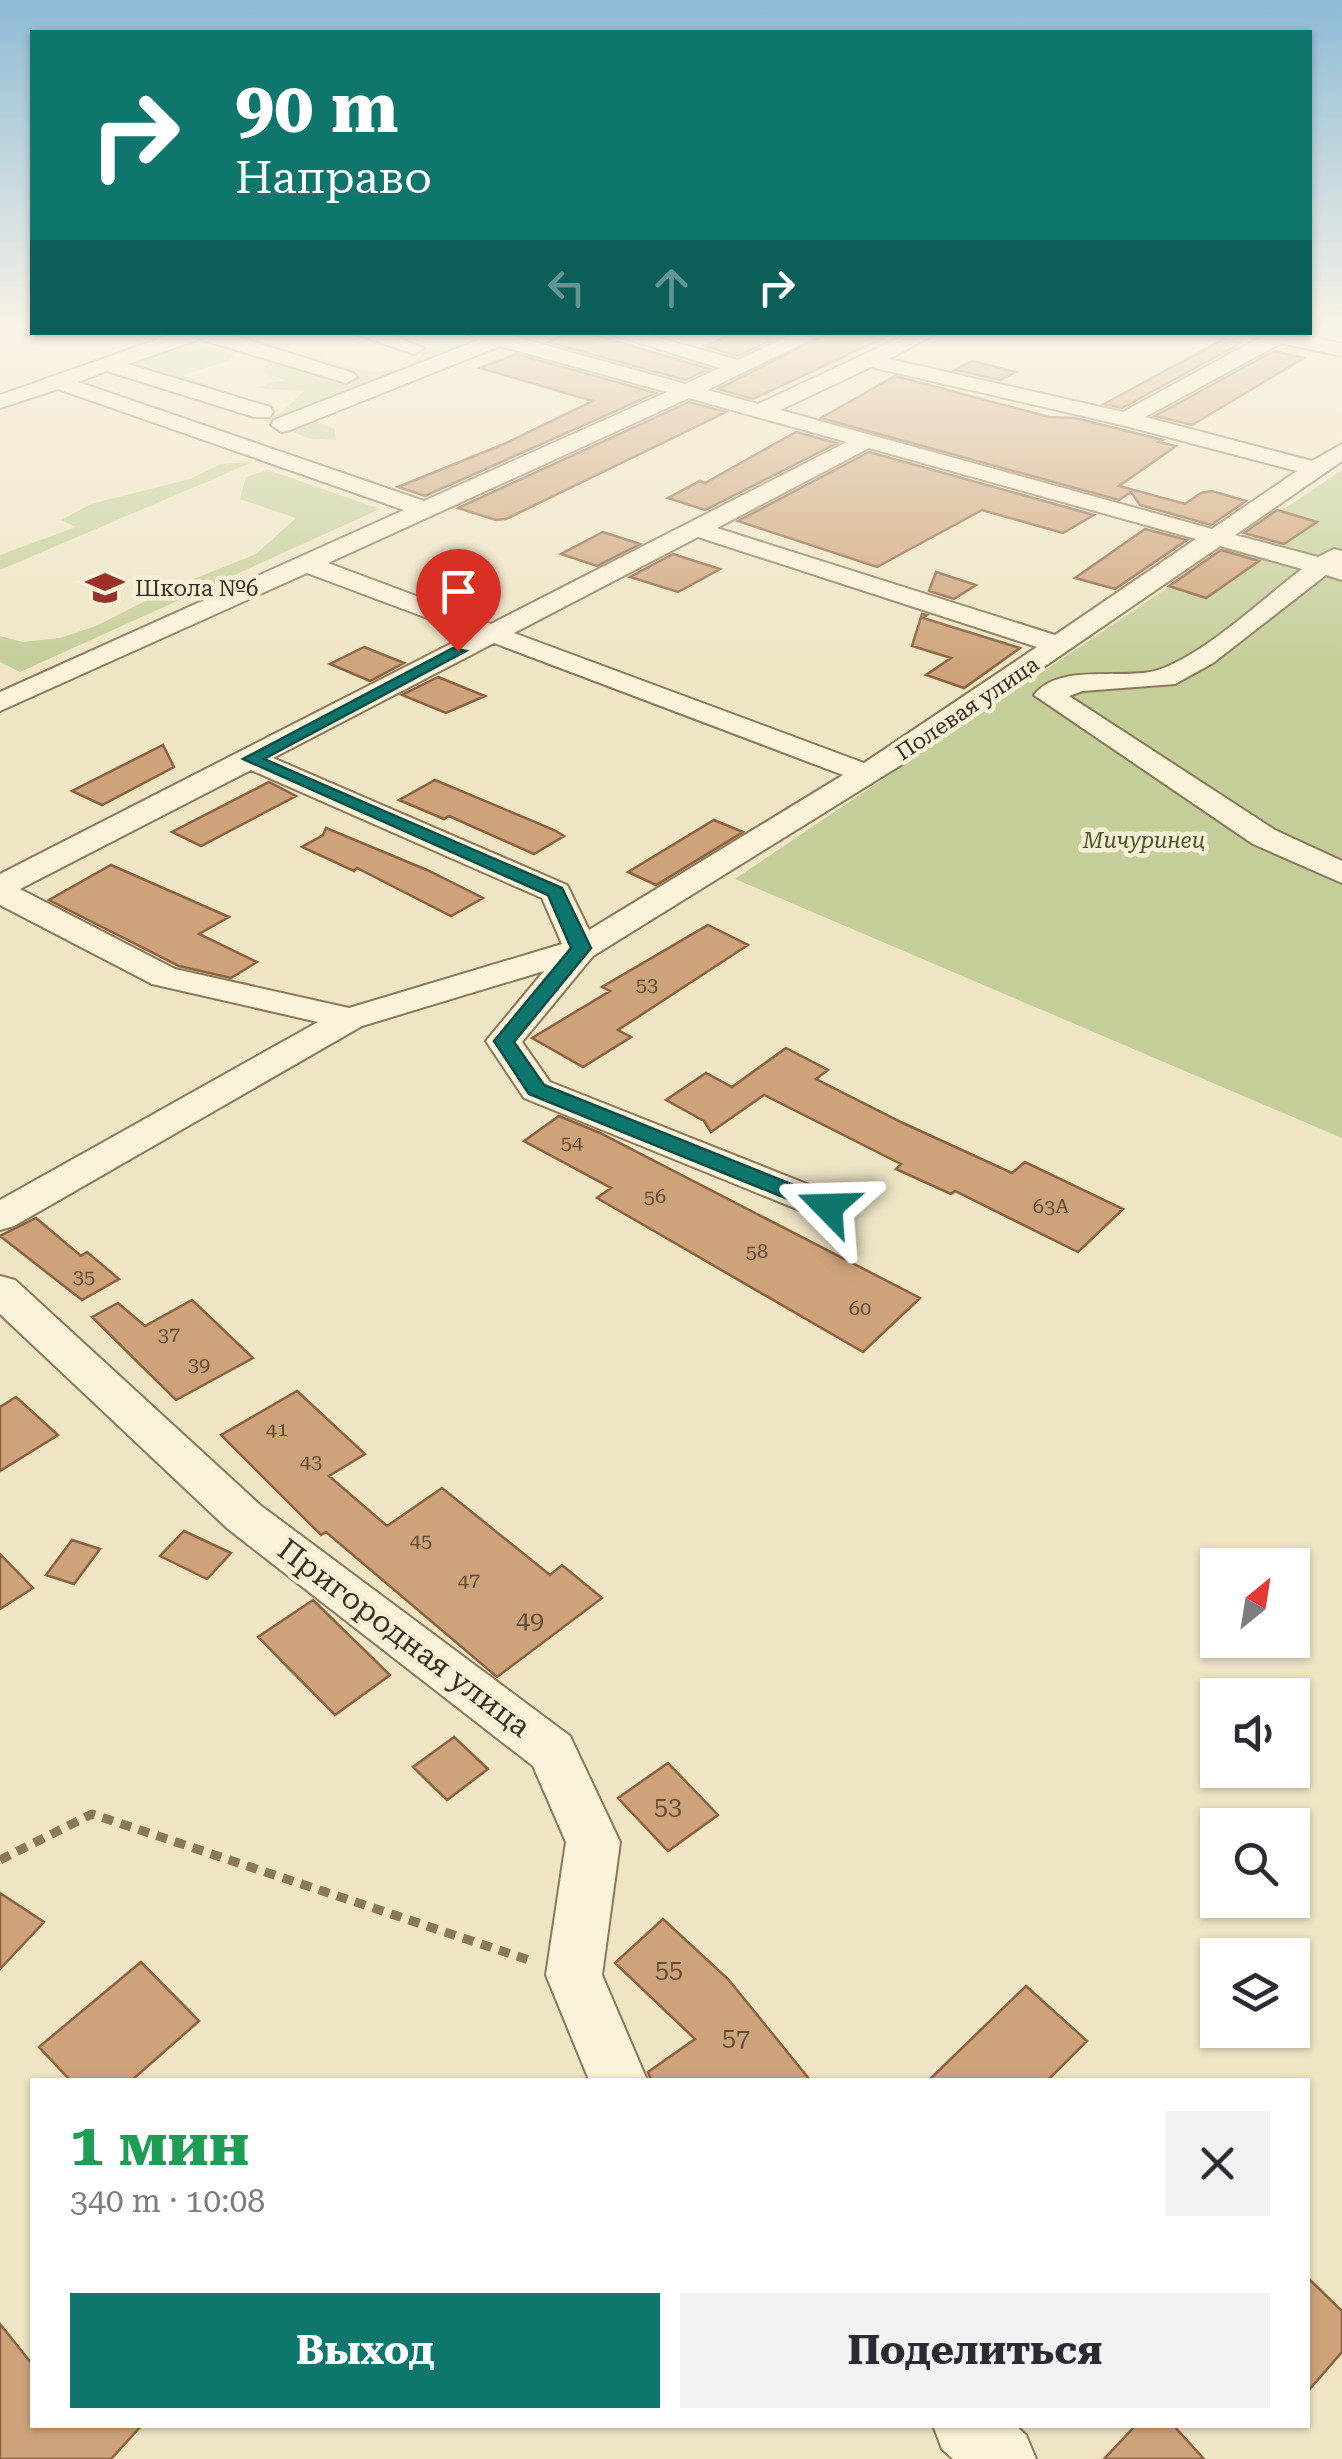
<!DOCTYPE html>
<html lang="ru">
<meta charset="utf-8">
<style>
:root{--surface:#fff;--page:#f2f2f3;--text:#2b2b33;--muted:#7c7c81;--accent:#0f766e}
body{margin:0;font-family:"Roboto Serif",serif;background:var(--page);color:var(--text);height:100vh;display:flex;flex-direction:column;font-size:38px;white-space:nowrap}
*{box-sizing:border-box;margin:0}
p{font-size:32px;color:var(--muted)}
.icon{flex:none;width:55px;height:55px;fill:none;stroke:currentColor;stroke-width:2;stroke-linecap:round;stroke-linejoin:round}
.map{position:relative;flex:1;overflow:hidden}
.side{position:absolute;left:30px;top:2078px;width:1280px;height:350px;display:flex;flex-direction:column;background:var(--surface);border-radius:0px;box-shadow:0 2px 8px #0004}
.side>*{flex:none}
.hud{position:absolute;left:30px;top:30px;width:1282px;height:305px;border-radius:0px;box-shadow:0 2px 8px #0004;background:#0f766e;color:#fff;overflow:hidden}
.needle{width:65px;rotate:30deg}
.controls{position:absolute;left:1200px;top:1548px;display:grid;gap:20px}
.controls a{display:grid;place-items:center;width:110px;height:110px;border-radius:0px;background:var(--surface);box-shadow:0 2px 8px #0004;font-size:50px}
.pin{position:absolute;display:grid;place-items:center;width:85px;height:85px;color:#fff;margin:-102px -42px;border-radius:50% 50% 50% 0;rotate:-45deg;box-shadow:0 0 10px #0007}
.pin .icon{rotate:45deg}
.me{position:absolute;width:110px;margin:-55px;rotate:292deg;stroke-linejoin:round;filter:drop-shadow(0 0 8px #0008)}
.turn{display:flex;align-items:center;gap:35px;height:210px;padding:0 40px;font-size:45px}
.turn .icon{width:130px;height:130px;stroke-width:2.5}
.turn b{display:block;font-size:70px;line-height:85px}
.lanes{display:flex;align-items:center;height:95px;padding:0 40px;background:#0003;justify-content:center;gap:50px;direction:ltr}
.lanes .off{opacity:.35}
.round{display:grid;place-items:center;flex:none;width:105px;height:105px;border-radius:0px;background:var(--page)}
.headline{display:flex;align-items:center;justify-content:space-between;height:170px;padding:0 40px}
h1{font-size:60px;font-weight:700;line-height:75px;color:#1e9e55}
.cta{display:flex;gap:20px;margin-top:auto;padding:20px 40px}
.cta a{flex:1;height:115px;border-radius:0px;background:var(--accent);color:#fff;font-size:40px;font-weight:700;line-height:115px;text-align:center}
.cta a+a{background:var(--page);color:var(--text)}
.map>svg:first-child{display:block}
.green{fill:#c4ce98}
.building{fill:#cea37a;stroke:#8b6240;stroke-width:2.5}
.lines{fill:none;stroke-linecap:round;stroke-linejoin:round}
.minor-casing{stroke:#8b775a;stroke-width:4}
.path{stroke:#8b775a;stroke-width:9;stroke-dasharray:11 8;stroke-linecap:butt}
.minor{fill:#faf2d9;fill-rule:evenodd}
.route{fill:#0f766e;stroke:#0a4d48;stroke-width:2.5}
.labels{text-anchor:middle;stroke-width:9;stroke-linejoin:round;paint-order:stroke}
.number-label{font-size:20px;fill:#604b36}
.far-poi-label{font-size:22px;fill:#3b2e1f;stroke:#f6efd5;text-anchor:start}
.far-street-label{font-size:22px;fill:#3b2e1f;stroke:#f6efd5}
.far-park-label{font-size:22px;font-style:italic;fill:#475825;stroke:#f6efd5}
.near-number-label{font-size:25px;fill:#604b36}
.near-street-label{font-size:30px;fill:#3b2e1f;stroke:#f6efd5}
</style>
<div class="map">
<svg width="1342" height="2459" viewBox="0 0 1342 2459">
<rect width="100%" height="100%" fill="#efe5c5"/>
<path class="green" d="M 449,335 L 483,342 L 299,415 L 335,429 L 336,440 L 311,439 L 264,421 L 282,412 L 304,391 L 258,388 L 272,382 L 287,381 L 263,372 L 270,358 C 326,342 372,398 423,355 L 409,349 L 423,341 Z
M 191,344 L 243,349 L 228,361 L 183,375 L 234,396 L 136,370 L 150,358 Z
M 253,462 L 0,570 L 0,555 L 76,527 L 61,520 L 91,504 L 190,479 L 221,464 Z
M 268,470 L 380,509 L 20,672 L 0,662 L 0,636 L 23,642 L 60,638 L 96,626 L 169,589 L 256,554 L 296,518 L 240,499 L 246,477 Z
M 1342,470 L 1342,1138 L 735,879 Z"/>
<path class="building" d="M 572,332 L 585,332 L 710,369 L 685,380 L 548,342 Z
M 735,332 L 788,332 L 738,356 L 704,346 Z
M 830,332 L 896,332 L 753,399 L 718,389 Z
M 1224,339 L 1241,343 L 1122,408 L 1104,404 Z
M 1274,351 L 1304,358 L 1192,425 L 1155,416 Z
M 516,354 L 656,393 L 425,496 L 398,487 L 504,444 L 593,401 L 480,368 Z
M 972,361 L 1016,372 L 1000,380 L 955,370 Z
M 895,376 L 1049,417 L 1075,418 L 1163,440 L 1159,442 L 1176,446 L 1119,486 L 1185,504 L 1201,493 L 1212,491 L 1246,501 L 1211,525 L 1140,505 L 1131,492 L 1119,500 L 821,418 Z
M 689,402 L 726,412 L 506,519 L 496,520 L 458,508 Z
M 796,432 L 837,443 L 705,510 L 668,498 L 700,481 L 705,483 Z
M 869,452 L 1094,515 L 1063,533 L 982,510 L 877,567 L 738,521 Z
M 1277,510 L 1317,522 L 1284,544 L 1244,533 Z
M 1145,529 L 1187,540 L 1115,589 L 1075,578 Z
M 603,532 L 640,544 L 597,566 L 561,554 Z
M 1221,550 L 1259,561 L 1206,598 L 1169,586 Z
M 673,554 L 720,569 L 678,592 L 630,577 Z
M 936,572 L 976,585 L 954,599 L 929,591 Z
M 922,614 L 927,615 L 923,618 L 1020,648 L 964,688 L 926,675 L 951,658 L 912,646 Z
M 364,647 L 404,663 L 370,681 L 330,664 Z
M 438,677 L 485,696 L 446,713 L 402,695 Z
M 163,745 L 174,767 L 102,805 L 72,791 Z
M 435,780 L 554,830 L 564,836 L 534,854 L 449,816 L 444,819 L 399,800 Z
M 269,782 L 296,796 L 201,846 L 172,832 Z
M 714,820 L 743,832 L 656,885 L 628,872 Z
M 326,828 L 427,870 L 483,898 L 451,916 L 357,868 L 354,871 L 302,847 L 323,835 Z
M 111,865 L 229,917 L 199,934 L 257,962 L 231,978 L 179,966 L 49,900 Z
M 708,925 L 748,945 L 618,1030 L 631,1037 L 583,1067 L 532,1038 L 610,991 L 602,987 Z
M 786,1048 L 828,1070 L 816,1079 L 903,1123 L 1012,1173 L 1025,1162 L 1123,1209 L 1078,1252 L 955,1191 L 951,1194 L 896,1169 L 901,1164 L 764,1095 L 711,1132 L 704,1121 L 666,1100 L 706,1073 L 732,1087 Z
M 559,1116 L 600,1133 L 920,1298 L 863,1352 L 597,1198 L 611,1188 L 524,1141 Z
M 36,1218 L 81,1256 L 87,1252 L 119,1279 L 82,1300 L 0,1236 Z
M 192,1300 L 253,1358 L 176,1400 L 92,1317 L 118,1303 L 145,1326 Z
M 297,1391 L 365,1454 L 329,1476 L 387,1526 L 442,1488 L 550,1575 L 562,1565 L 602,1598 L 497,1677 L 326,1532 L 321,1535 L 221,1435 Z
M 16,1397 L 58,1435 L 0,1471 L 0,1407 Z
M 184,1531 L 231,1553 L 207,1579 L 160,1556 Z
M 72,1540 L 100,1549 L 74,1584 L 46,1575 Z
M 0,1554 L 33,1588 L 0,1609 Z
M 313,1600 L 390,1675 L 335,1715 L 258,1637 Z
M 454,1737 L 488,1769 L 447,1800 L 413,1767 Z
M 668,1763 L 718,1815 L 668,1851 L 618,1798 Z
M 0,1893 L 44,1922 L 0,1969 Z
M 663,1919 L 728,1979 L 810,2080 L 651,2080 L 648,2072 L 695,2039 L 615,1963 Z
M 141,1962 L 199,2021 L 132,2080 L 70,2080 L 39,2047 Z
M 1026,1986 L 1087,2041 L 1048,2080 L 929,2080 Z
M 1308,2278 L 1342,2311 L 1342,2352 L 1308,2391 Z
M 0,2324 L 32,2364 L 32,2425 L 142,2425 L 111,2459 L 0,2459 Z
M 1136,2425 L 1173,2425 L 1204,2459 L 1104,2459 Z"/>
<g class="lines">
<g class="minor-casing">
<path id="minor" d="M 179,332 L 222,332 L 353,373 L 357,377 L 346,383 L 200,339 L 128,364 L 270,407 L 273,412 L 270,417 L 254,417 L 107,371 L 78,382 L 424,501 L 667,392 L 500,346 L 290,430 L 282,432 L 271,425 L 274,420 L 479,340 L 464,332 L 498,332 L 685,384 L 720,368 L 604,332 L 638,332 L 738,360 L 798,332 L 826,332 L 707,390 L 758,404 L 912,332 L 939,332 L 889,359 L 1123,412 L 1259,338 L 1250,332 L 1290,332 L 1342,344 L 1342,356 L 1281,343 L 1145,417 L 1312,461 L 1342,444 L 1342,461 L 1235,535 L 1318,557 L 1334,549 L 1342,551 L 1342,580 L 1326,575 L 1213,663 L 1175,684 L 1083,691 L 1069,696 L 1275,830 L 1342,861 L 1342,883 L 1253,844 L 1034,695 C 1060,661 1127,682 1161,669 C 1209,651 1261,600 1302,569 L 1220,546 L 901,765 L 593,956 L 522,1042 L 550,1082 L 842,1198 L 848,1207 L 842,1216 L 828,1220 L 814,1216 L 524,1098 L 486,1041 L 544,971 L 362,1026 L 14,1226 L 0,1230 L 0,1200 L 318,1022 L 152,984 L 0,905 L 0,874 L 470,634 L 307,573 L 0,711 L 0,692 L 404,510 L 58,389 L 0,408 L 0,395 ZM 871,367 L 1122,425 L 1297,471 L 1212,529 L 780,410 ZM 689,398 L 847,442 L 491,624 L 328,563 ZM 869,448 L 1196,539 L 1055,635 L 717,528 ZM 698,537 L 1037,647 L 864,763 L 514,633 ZM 494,643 L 843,775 L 589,930 L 567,885 L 273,758 ZM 251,770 L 542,898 L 562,944 L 349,1008 L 175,969 L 20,889 Z
M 350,332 L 383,332 L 424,348 L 414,354 Z
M 0,1276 L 15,1280 L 260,1505 L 570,1736 L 620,1842 L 602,1975 L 647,2080 L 589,2080 L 546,1975 L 566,1842 L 533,1766 L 228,1529 L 0,1314 Z
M 933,2425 L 1015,2425 L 1026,2435 L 1036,2459 L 953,2459 L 942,2449 Z"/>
</g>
<path class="path" d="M 0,1860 L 92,1814 L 535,1962"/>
<use href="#minor" class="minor"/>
</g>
<linearGradient id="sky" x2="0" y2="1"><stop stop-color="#8ebad6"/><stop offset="0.49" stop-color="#f8f3e5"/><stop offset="1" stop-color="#f8f3e5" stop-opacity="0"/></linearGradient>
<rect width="1342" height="669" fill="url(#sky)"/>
<path class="route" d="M 453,648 L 466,651 L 264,759 L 562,888 L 591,948 L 514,1042 L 544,1085 L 836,1202 L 839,1207 L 836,1212 L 820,1212 L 529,1094 L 494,1041 L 571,948 L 548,895 L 243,759 Z"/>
<defs>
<g id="school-bare" transform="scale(3)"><path d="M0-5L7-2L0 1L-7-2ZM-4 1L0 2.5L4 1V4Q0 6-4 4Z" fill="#9b3029" stroke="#f6efd5" stroke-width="2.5" paint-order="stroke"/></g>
</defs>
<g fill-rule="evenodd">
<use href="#school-bare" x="105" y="588"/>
</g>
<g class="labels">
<g class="number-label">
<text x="647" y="991">53</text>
<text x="572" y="1149">54</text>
<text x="655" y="1203">56</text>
<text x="1051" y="1213">63А</text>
<text x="757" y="1258">58</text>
<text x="84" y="1283">35</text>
<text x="860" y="1315">60</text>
<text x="169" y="1341">37</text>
<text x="199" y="1371">39</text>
<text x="277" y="1436">41</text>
<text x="311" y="1468">43</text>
<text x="421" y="1547">45</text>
<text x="469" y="1587">47</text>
</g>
<g class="far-poi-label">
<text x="135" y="596">Школа №6</text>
</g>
<g class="far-street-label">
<text transform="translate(967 708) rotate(-34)" y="8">Полевая улица</text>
</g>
<g class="far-park-label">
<text x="1144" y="848">Мичуринец</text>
</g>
<g class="near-number-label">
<text x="530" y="1629">49</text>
<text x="668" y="1815">53</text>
<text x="669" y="1978">55</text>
<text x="736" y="2046">57</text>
</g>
<g class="near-street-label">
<text transform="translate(404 1638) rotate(37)" y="10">Пригородная улица</text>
</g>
</g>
</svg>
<div class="controls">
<a><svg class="needle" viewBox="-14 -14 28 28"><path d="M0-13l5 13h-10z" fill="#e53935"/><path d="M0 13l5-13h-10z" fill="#7c7c81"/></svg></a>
<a><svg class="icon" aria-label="sound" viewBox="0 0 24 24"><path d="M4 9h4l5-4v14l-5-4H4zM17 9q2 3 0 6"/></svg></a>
<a><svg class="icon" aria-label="search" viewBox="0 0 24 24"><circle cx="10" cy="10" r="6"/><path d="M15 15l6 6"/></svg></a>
<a><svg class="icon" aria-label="layers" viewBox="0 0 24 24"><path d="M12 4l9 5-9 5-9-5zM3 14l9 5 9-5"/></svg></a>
</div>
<div class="pin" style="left:458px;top:651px;background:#d93025"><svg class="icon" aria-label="arrive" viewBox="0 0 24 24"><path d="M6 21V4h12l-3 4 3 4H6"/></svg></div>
<svg class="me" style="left:828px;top:1207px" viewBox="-20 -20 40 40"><path d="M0-17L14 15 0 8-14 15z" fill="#0f766e" stroke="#fff" stroke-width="4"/></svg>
<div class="hud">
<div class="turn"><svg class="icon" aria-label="right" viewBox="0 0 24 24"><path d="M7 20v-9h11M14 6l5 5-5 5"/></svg><div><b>90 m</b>Направо</div></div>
<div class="lanes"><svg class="icon off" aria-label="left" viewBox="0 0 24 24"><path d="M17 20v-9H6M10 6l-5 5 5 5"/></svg><svg class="icon off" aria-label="ahead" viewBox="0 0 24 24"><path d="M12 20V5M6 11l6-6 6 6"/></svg><svg class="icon" aria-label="right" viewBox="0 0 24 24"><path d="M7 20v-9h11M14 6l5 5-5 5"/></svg></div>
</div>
<section class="side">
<div class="headline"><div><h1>1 мин</h1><p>340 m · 10:08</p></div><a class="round"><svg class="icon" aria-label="close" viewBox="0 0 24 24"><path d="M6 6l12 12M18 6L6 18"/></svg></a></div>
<div class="cta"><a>Выход</a><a>Поделиться</a></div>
</section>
</div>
